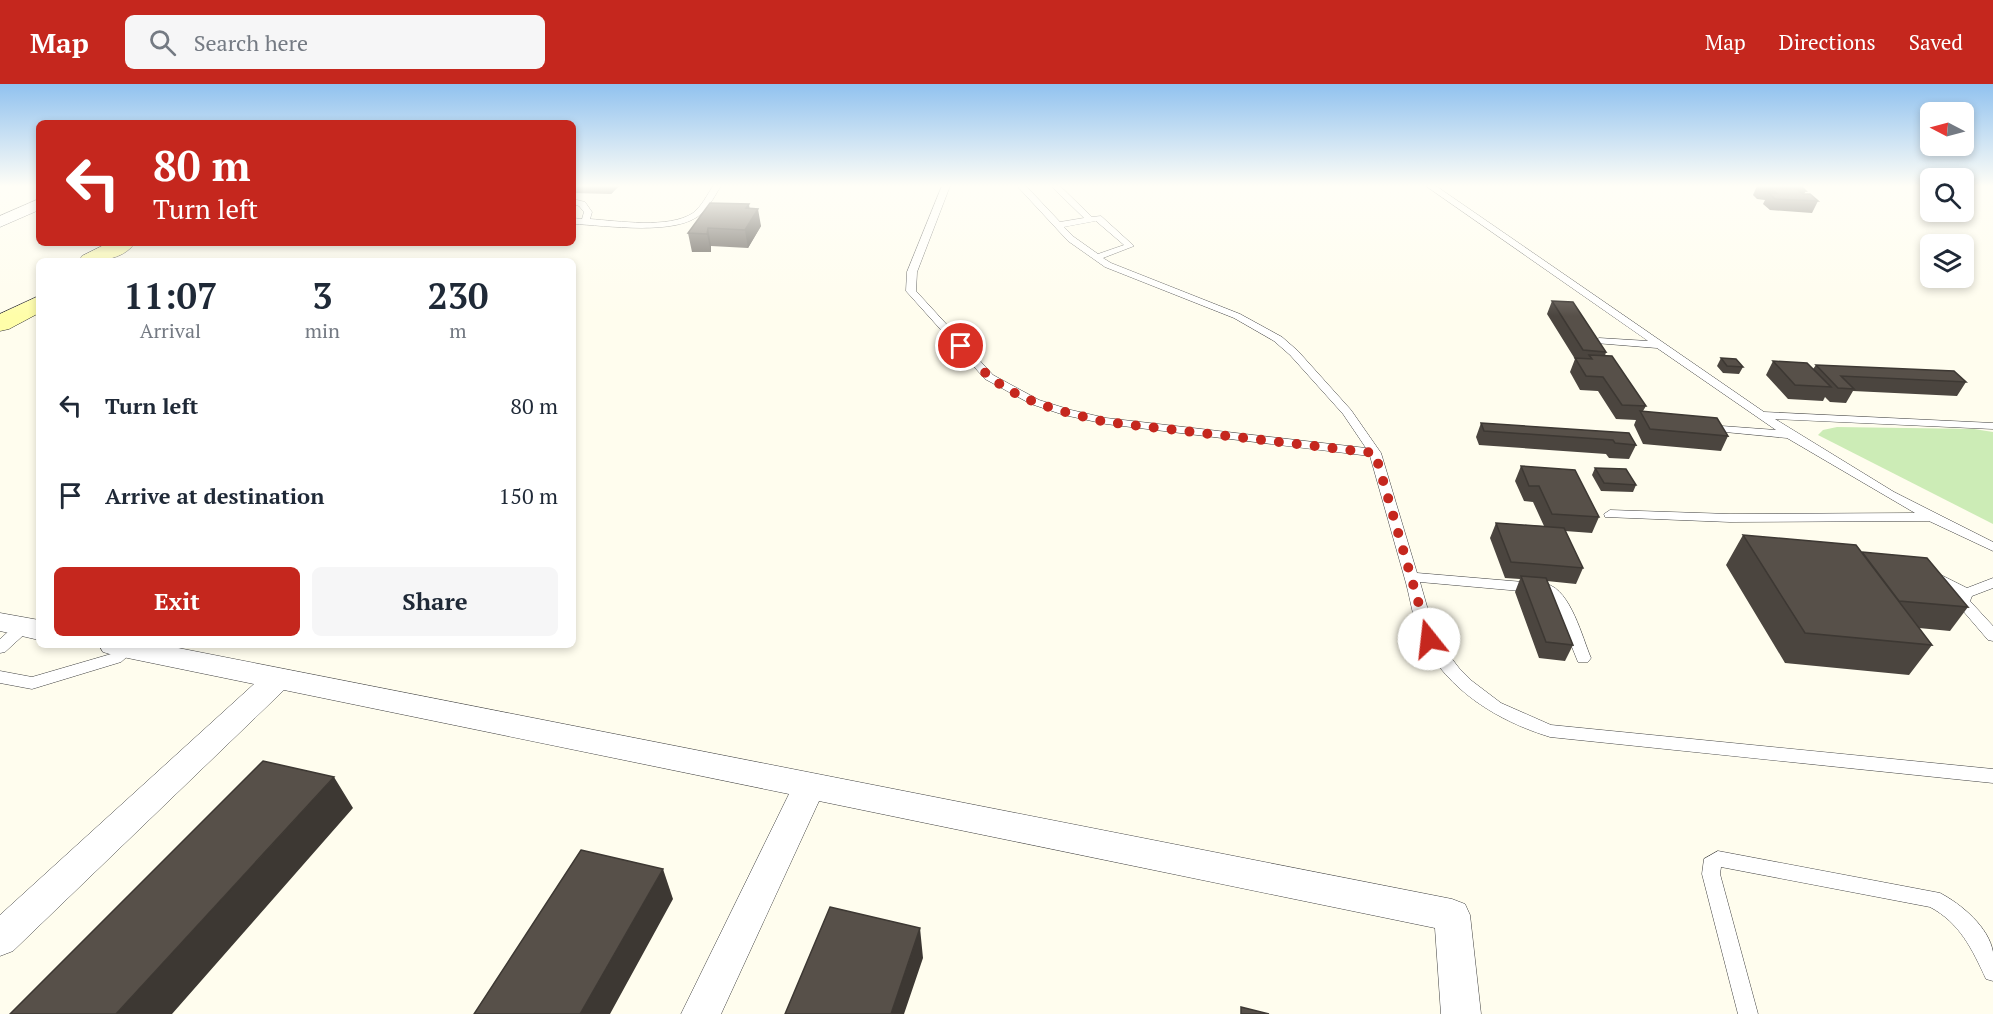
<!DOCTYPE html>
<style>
:root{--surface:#fff;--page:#f6f6f7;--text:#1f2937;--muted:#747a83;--accent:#c5271e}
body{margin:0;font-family:"PT Serif",serif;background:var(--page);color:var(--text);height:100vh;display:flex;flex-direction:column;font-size:22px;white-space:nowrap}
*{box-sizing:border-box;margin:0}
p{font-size:20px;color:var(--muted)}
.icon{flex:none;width:33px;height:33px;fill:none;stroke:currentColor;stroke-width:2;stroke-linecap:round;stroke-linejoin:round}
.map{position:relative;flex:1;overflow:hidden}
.details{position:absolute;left:36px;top:174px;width:540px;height:390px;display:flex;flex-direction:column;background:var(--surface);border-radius:9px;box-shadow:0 3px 9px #0003}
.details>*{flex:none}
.banner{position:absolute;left:36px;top:36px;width:540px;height:126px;border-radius:9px;box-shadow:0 3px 9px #0003;background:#c5271e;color:#fff;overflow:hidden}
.needle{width:39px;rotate:276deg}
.controls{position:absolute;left:1920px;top:18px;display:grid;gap:12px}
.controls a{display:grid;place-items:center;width:54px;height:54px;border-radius:9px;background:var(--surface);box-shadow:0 3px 9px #0003;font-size:30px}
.pin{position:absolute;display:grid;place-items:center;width:51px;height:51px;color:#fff;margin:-26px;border:3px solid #fff;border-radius:50%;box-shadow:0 2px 6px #0007}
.me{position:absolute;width:66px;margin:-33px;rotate:344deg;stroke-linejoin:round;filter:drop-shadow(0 0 4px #0008)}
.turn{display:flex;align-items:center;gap:21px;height:126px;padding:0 18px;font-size:27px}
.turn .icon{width:78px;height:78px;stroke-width:2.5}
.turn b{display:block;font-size:42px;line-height:51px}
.eta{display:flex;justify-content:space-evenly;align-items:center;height:102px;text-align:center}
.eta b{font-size:36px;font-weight:700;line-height:42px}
.button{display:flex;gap:12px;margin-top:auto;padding:12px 18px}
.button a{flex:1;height:69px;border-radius:9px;background:var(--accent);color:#fff;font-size:24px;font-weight:700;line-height:69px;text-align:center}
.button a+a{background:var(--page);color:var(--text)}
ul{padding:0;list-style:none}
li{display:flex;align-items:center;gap:18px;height:90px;padding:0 18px}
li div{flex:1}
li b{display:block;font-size:22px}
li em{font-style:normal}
header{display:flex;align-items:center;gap:36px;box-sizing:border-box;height:84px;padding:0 30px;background:var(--accent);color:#fff}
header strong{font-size:28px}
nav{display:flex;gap:33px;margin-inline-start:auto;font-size:21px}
.search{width:420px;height:54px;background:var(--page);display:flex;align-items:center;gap:15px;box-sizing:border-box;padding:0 21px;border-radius:9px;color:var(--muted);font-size:22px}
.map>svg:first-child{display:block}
.green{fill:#ccecb6}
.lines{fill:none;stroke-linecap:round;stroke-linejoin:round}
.lane-casing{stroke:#414141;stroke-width:1}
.street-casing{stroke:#414141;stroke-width:1}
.secondary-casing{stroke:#303030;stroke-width:1}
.lane{fill:#fff;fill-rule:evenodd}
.street{fill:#fff;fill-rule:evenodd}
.secondary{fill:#fffea9;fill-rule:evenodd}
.wall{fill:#4b453f}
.shaded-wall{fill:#3d3833}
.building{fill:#575049;stroke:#3d3833;stroke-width:1.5}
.route{stroke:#c5271e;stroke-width:10;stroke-dasharray:0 18}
</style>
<header>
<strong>Map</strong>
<div class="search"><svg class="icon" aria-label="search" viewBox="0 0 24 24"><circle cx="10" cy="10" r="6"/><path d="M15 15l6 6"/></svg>Search here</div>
<nav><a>Map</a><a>Directions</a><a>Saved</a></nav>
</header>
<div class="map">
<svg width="1993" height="930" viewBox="0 0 1993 930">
<rect width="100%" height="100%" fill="#fffdee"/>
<path class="green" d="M 1837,343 L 1974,345 L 1993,348 L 1993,440 L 1818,351 L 1823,346 Z"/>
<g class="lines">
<g class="lane-casing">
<path id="lane" d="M 713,102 L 721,102 C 715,111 710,122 702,129 C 678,153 605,141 573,140 L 573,134 L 582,135 L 584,128 L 579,122 L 573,120 L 573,115 L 585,118 L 592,128 L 590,135 C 618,137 669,145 693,129 C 702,122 707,111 713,102 Z
M 942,102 L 950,102 L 917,188 L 916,207 L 993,291 L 1039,316 L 1071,326 L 1106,334 L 1366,364 L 1343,330 L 1290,271 L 1274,257 L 1234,234 L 1105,183 L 1068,157 L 1017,102 L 1026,102 L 1060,138 L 1084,134 L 1051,102 L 1060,102 L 1092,133 L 1101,132 L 1134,162 L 1103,174 L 1111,179 L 1240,230 L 1282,253 L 1298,267 L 1351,326 L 1381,369 L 1417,489 L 1547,500 C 1571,507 1582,553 1591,574 L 1588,578 L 1578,578 L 1557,526 L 1543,509 L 1420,498 L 1436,554 L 1459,584 L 1472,597 L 1501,619 L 1551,641 L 1993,685 L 1993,699 L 1550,653 C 1498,637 1448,607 1422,556 C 1414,540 1411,518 1406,499 C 1394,457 1382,414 1370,372 L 1106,340 L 1064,331 L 1031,320 L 985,295 L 906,207 L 907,188 ZM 1096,137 L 1124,161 L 1098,170 L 1074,153 L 1064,143 Z
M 1426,102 L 1436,102 L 1764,328 L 1993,339 L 1993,345 L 1775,335 L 1894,408 L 1993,458 L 1993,467 L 1929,437 L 1730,438 L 1605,433 L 1604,430 L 1610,426 L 1730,430 L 1915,429 L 1787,354 L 1704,346 L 1702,344 L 1708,341 L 1776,346 L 1657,264 L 1595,259 L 1594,257 L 1599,254 L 1648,257 Z
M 1933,487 L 1967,504 L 1993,494 L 1993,504 L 1972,512 L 1970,517 L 1993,542 L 1993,557 L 1988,556 L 1958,521 L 1956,518 L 1958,511 L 1928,495 L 1926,492 L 1928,489 Z
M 23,538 L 28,539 L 30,543 L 28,547 L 5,568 L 0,569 L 0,555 L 18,539 Z
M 123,561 L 135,561 L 137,564 L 121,578 L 32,605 L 0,599 L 0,587 L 32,593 L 111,570 Z
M 1718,767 L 1940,809 C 1961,820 1989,843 1993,868 C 1993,877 1993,888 1993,897 L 1986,895 C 1972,865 1960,839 1930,823 L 1721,783 L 1720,790 L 1758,930 L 1738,930 L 1702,790 L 1704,775 Z"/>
</g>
<g class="street-casing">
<path id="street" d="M 39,115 L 39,126 L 0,143 L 0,132 Z
M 0,529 L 39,536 L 39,556 L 0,547 Z
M 99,561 L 163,561 L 1452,815 L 1465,820 L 1470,831 L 1481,930 L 1441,930 L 1435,844 L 819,717 L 721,930 L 681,930 L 789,710 L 284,606 L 13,867 L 0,872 L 0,831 L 254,600 L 113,571 L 103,568 Z"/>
</g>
<g class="secondary-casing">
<path id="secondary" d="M 108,159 L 135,159 C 122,177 98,177 79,177 L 82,172 Z
M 39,212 L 39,229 L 9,245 L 0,247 L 0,230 Z"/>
</g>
<use href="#lane" class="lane"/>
<use href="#street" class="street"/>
<use href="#secondary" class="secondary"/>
</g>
<path class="wall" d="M 573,102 L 619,102 L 611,110 L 573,109 Z
M 1757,102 L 1801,102 L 1806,107 L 1804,110 L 1818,117 L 1812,129 L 1770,126 L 1763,120 L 1765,116 L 1757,115 L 1753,111 Z
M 750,124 L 761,142 L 748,164 L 711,162 L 711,168 L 692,168 L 688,149 Z
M 1552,217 L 1606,268 L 1605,272 L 1646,322 L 1643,327 L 1728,352 L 1721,367 L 1643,360 L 1634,341 L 1636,336 L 1616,335 L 1598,307 L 1580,306 L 1570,288 L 1575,275 L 1547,230 Z
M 1721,274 L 1743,283 L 1739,290 L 1723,289 L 1717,282 Z
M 1773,277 L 1813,285 L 1816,281 L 1966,298 L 1957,312 L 1853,307 L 1846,319 L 1830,318 L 1825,313 L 1823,317 L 1788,315 L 1766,291 Z
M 1481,339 L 1629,349 L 1636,361 L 1629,375 L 1609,374 L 1606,370 L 1479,361 L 1476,353 Z
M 1521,382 L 1599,433 L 1592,449 L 1565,447 L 1583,484 L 1576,500 L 1547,497 L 1573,561 L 1565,577 L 1539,574 L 1515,508 L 1520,495 L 1505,494 L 1490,454 L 1496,439 L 1544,442 L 1533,418 L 1524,417 L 1515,397 Z
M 1595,384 L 1636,401 L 1633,408 L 1601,407 L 1592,391 Z
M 1743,451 L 1862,468 L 1968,523 L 1950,547 L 1919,544 L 1932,561 L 1909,591 L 1785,579 L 1726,481 Z"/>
<path class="shaded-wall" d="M 610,102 L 619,102 L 611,110 Z
M 749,120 L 751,136 L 758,125 L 761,142 L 748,164 L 745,146 L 746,124 Z
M 708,144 L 711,162 L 711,168 L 707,150 Z
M 334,693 L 353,724 L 172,930 L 116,930 Z
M 663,785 L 673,815 L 610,930 L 580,930 Z
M 920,844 L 923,874 L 904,930 L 891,930 Z"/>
<path class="building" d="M 1761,102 L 1801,102 L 1806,107 L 1798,106 L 1803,110 L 1810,110 L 1818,117 L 1775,115 L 1769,109 L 1776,109 L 1770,104 L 1763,103 Z
M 710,119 L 749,120 L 746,124 L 758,125 L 745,146 L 708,144 L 707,150 L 688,149 Z
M 1552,217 L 1573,218 L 1606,268 L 1583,266 Z
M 1589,271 L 1612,272 L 1646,322 L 1622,321 L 1603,293 L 1586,292 L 1575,274 L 1592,275 Z
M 1721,274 L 1736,275 L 1743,283 L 1727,282 Z
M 1773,277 L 1807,279 L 1831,303 L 1795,301 Z
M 1816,281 L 1954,287 L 1966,298 L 1841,292 L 1854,305 L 1838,304 Z
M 1640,327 L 1717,334 L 1728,352 L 1650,345 Z
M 1481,339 L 1629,349 L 1636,361 L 1615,359 L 1613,356 L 1484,347 Z
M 1521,382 L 1575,386 L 1599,433 L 1552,430 L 1539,402 L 1529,402 Z
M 1595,384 L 1626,385 L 1636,401 L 1604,399 Z
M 1496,439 L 1564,444 L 1583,484 L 1511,478 Z
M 1743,451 L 1856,461 L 1932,561 L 1805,549 Z
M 1862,468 L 1927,474 L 1968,523 L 1899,517 Z
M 1521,492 L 1546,494 L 1573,561 L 1546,558 Z
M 263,677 L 334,693 L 116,930 L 10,930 Z
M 581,766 L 663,785 L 580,930 L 474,930 Z
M 830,823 L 920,844 L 891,930 L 785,930 Z
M 1241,923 L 1269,930 L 1241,930 Z"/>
<linearGradient id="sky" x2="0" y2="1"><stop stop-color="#91c2ef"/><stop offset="0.44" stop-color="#fffef7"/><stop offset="1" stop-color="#fffef7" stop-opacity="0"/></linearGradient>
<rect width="1993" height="232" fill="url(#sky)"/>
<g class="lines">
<path class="route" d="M 961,262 C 970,272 979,284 989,292 C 1021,319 1067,329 1106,338 L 1375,369 L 1429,555"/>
</g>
</svg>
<div class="controls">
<a><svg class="needle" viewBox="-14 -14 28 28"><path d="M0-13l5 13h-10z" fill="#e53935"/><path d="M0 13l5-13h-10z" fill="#747a83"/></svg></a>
<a><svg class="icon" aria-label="search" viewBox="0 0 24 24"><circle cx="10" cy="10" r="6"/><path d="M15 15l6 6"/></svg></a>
<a><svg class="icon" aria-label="layers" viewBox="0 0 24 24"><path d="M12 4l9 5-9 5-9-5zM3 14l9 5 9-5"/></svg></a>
</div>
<div class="pin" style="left:961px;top:262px;background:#d93025"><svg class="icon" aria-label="arrive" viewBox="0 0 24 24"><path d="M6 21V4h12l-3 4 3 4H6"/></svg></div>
<svg class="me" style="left:1429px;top:555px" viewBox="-20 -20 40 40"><circle r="19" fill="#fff"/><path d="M0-13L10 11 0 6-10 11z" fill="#c5271e"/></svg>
<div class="banner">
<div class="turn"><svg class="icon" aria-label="left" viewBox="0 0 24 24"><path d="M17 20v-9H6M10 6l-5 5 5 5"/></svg><div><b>80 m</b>Turn left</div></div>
</div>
<section class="details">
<div class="eta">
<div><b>11:07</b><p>Arrival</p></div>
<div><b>3</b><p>min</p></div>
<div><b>230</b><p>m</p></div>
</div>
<ul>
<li><svg class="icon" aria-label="left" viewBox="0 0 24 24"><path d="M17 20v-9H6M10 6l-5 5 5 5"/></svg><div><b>Turn left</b></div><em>80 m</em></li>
<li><svg class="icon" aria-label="arrive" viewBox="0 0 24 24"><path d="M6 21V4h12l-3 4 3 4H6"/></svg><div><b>Arrive at destination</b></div><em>150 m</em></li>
</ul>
<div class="button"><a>Exit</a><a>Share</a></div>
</section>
</div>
